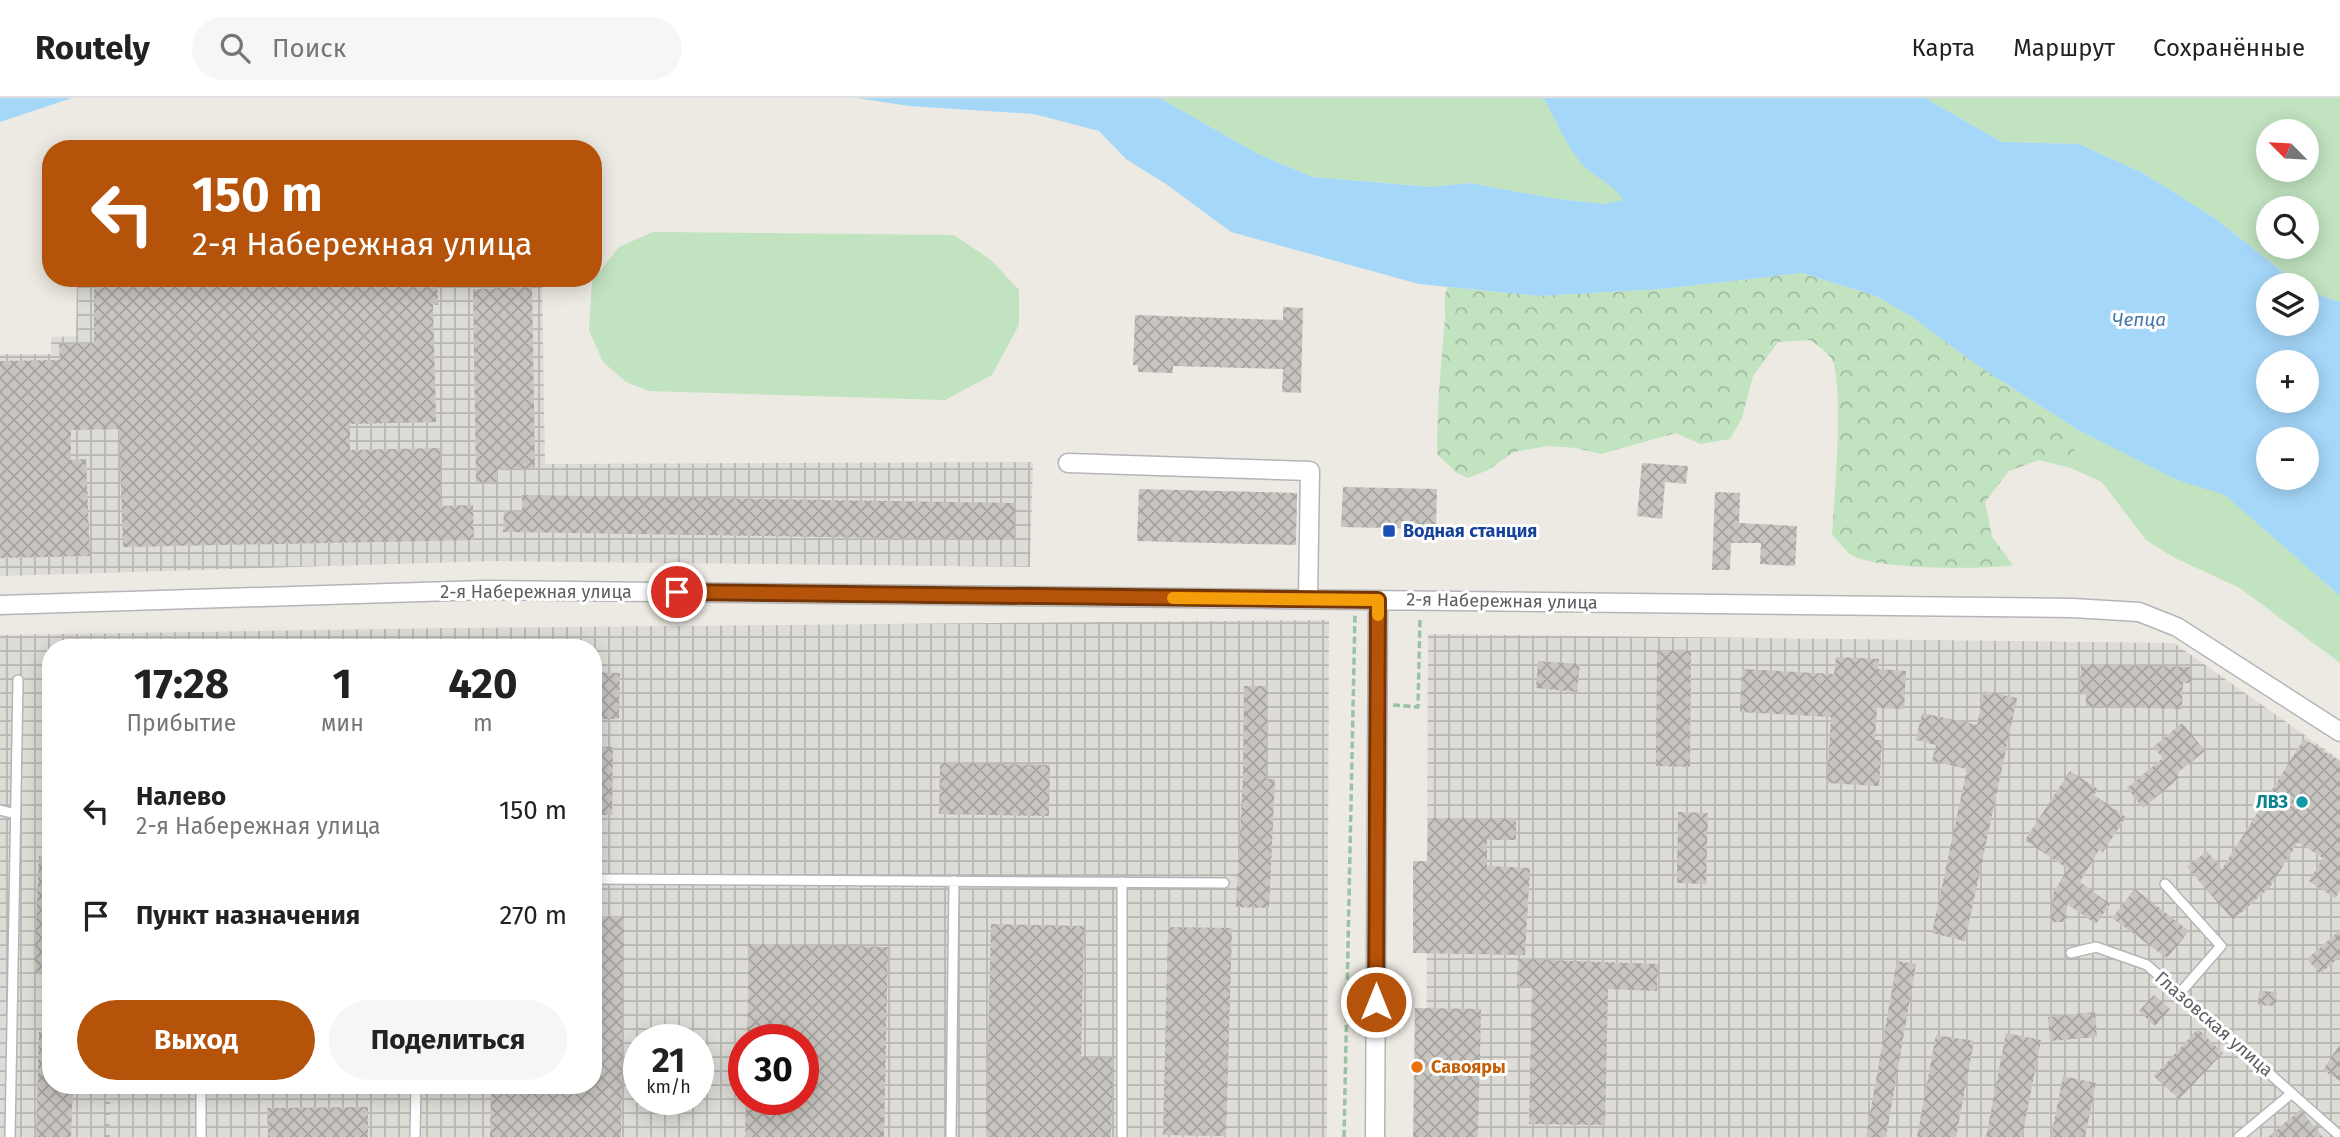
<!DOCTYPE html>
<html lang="ru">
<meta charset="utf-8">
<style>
:root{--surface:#fff;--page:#f6f6f6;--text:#222;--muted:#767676;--line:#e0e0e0;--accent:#b45309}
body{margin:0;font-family:"Fira Sans",sans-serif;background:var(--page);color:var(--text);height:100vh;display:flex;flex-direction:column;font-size:26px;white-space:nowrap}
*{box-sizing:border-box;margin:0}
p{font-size:23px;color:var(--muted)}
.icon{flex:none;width:38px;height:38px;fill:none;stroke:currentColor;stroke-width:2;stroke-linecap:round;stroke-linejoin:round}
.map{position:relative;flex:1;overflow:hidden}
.panel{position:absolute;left:42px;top:541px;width:560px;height:455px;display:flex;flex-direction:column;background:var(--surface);border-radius:28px;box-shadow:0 4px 18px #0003}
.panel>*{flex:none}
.top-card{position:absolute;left:42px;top:42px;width:560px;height:147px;border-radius:28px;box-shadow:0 4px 18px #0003;background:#b45309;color:#fff;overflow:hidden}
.needle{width:46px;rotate:294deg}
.buttons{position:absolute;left:2256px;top:21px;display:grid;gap:14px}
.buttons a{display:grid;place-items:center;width:63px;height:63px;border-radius:50%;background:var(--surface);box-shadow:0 4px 18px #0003;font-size:35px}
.speed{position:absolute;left:623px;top:926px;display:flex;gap:14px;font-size:35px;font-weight:700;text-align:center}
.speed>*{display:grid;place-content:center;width:91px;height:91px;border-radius:50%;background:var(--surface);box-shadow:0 4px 18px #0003;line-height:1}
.speed small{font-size:18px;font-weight:400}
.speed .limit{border:10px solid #d22;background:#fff;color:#111}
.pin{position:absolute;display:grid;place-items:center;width:60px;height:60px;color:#fff;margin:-30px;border:4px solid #fff;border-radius:50%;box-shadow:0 2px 7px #0007}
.me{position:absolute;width:77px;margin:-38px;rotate:0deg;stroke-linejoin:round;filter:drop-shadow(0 0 5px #0008)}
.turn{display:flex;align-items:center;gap:24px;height:147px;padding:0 35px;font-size:32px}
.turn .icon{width:91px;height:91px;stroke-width:2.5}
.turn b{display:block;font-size:49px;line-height:60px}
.eta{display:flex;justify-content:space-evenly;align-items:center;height:119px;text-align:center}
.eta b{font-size:42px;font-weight:700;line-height:49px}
.action{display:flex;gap:14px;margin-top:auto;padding:14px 35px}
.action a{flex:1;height:80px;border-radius:42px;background:var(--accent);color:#fff;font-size:28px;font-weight:700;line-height:80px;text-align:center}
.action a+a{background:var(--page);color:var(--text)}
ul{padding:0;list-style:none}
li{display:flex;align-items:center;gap:21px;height:105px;padding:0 35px}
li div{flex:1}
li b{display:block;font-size:26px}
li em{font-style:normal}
header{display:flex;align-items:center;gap:42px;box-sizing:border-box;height:98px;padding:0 35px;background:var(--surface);border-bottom:2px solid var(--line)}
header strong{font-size:33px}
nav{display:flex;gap:38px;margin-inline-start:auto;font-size:24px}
.search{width:490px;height:63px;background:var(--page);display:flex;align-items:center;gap:18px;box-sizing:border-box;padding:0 24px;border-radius:38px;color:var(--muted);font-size:26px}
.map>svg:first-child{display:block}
.industrial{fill:url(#industrial-grid);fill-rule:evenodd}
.grass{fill:#c1e3c0;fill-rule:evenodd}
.forest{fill:url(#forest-crowns)}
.water{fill:#a5d7f9;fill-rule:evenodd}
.building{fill:url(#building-cross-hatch)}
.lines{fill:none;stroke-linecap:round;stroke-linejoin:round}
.service-casing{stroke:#b3b5b9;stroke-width:12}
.minor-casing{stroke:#b3b5b9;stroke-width:21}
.path{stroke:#9ac3a4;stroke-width:3.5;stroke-dasharray:7 3.5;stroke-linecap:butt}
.service{stroke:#fff;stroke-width:9}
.minor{stroke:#fff;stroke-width:18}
.rail{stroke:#b1b2b2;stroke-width:5;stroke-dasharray:2 9;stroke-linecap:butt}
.route-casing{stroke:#753606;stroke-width:18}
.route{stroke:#b45309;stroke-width:12}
.slow{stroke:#f59e0b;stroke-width:12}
.transit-dot{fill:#1a4fb4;stroke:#fff;stroke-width:2.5}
.culture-dot{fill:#0f9aa8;stroke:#fff;stroke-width:2.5}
.food-dot{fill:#e8710a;stroke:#fff;stroke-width:2.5}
.labels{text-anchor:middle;stroke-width:6;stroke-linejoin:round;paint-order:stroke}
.transit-label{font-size:18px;font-weight:bold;fill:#164399;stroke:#fff;text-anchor:start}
.street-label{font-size:18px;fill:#5b5e62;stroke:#fff}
.culture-label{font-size:18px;font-weight:bold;fill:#0d838f;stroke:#fff;text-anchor:end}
.food-label{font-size:18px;font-weight:bold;fill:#c56008;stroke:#fff;text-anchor:start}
.water-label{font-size:19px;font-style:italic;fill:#4479aa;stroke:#fff}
</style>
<header>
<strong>Routely</strong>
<div class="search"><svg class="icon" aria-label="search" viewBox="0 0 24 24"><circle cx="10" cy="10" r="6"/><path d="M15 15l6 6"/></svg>Поиск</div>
<nav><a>Карта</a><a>Маршрут</a><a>Сохранённые</a></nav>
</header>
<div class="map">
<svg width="2340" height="1039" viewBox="0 0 2340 1039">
<defs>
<pattern id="industrial-grid" width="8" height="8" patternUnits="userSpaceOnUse" patternTransform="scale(1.75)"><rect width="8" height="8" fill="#dedcd7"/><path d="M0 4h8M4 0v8" fill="none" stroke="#b7b6b2"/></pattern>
<pattern id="forest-crowns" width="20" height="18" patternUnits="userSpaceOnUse" patternTransform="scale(1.75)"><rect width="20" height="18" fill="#c1e3c0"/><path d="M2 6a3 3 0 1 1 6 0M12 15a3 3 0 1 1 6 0" fill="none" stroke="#a0bb9f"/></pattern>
<pattern id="building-cross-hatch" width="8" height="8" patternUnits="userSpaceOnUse" patternTransform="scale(1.75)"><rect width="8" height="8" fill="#c8c5c0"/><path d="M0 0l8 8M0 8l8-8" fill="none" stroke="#a5a39f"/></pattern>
</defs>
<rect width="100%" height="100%" fill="#eceae2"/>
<path class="industrial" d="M 77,180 L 542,180 L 545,366 L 1033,364 L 1030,469 L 494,463 L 0,478 L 0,256 L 51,256 L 51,239 L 76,238 Z
M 1329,522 L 1327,1039 L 0,1039 L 0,537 L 453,530 ZM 51,550 L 593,550 L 593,987 L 51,987 ZM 639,942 L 698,942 L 698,1001 L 639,1001 ZM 744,942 L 803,942 L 803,1001 L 744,1001 Z
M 1428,536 L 2174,545 L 2340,662 L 2340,1039 L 1426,1039 Z"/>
<path class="grass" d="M 1160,0 L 1543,0 L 1585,69 L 1618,94 L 1624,102 L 1605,106 L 1558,101 L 1470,85 L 1431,89 L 1313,79 L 1256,55 Z
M 1925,0 L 2340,0 L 2340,204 L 2307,193 L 2306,187 L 2299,187 L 2216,121 L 2143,75 L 2079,46 L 2002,44 ZM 2268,33 L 2306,33 L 2306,72 L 2268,72 ZM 2268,110 L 2306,110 L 2306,149 L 2268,149 Z
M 653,134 L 954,137 L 991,162 L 1019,192 L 1019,227 L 992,277 L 945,302 L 649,293 L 626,284 L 603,264 L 589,232 L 592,183 L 619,149 Z
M 2078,332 L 2177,382 L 2225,396 L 2340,498 L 2340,565 L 2240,490 L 2173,459 L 2146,442 L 2102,384 L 2071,370 Z"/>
<path class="forest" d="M 1802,175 L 1876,198 L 1912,219 L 1977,267 L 2078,332 L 2071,370 L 2039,362 L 2009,373 L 1985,404 L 1992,439 L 2013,467 C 1980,472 1884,471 1855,459 C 1846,455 1838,443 1832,436 C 1834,406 1845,281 1831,260 C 1826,253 1817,247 1810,242 L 1778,244 L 1753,278 L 1742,320 L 1730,341 L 1700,346 L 1676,335 L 1601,356 L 1576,350 L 1548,348 L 1514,354 L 1488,372 L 1468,380 L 1457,375 L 1437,356 C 1437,310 1441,266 1445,220 C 1446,209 1442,200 1448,189 L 1539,198 L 1662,191 Z"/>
<path class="water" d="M 0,0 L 72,0 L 0,24 Z
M 857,0 L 1160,0 L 1256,55 L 1313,79 L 1431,89 L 1470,85 L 1558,101 L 1605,106 L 1623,102 C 1614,87 1598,81 1586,70 C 1567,52 1557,22 1543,0 L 1925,0 L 2002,44 L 2079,46 L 2143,75 L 2216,121 L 2299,187 L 2268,187 L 2268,226 L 2306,226 L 2307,193 L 2340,204 L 2340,498 L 2225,397 L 2177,382 L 2078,332 L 1977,267 L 1912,219 L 1876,198 L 1802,175 L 1662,191 L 1539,198 L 1419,186 L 1231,134 L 1166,86 L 1126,61 L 1099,33 L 1034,16 L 909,8 ZM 2268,264 L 2306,264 L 2306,303 L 2268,303 ZM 2268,341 L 2306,341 L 2306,380 L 2268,380 Z"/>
<path class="building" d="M 94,180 L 437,180 L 438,207 L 433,207 L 436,324 L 350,326 L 350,352 L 440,350 L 441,408 L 473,407 L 474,442 L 123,449 L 119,331 L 71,332 L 71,362 L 86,361 L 90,458 L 0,460 L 0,263 L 60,262 L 59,246 L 94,245 Z
M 532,186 L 535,370 L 497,371 L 497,384 L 476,384 L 473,191 L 512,190 L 512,187 Z
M 1283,209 L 1303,210 L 1301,295 L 1282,294 L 1283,271 L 1173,268 L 1173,275 L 1138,274 L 1138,267 L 1133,267 L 1135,217 L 1283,222 Z
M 1642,365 L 1688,368 L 1686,386 L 1665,384 L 1662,421 L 1637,418 Z
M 1343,389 L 1437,391 L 1436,431 L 1341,429 Z
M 1139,391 L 1297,395 L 1296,447 L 1137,443 Z
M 1715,394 L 1740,395 L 1739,425 L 1797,428 L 1795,468 L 1760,466 L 1761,445 L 1731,445 L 1730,472 L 1712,472 Z
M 522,397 L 1015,405 L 1014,442 L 503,434 L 504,413 L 522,414 Z
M 1657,553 L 1691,553 L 1690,669 L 1656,668 Z
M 1836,559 L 1879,561 L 1878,571 L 1906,573 L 1904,611 L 1877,610 L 1875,642 L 1882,642 L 1879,688 L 1827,685 L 1831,619 L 1740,614 L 1742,571 L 1834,576 Z
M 1538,563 L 1580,566 L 1577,594 L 1536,590 Z
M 2081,566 L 2191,569 L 2191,585 L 2183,585 L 2182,611 L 2086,608 L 2086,597 L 2080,596 Z
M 593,574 L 620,575 L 619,621 L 593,621 Z
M 1244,588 L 1268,588 L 1266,681 L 1275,681 L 1269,810 L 1236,809 L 1243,680 Z
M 1984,593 L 2017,600 L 1965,843 L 1932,835 L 1967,671 L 1932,663 L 1936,647 L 1916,642 L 1922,615 L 1977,627 Z
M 2182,625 L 2205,653 L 2176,676 L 2179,680 L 2143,710 L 2127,690 L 2163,660 L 2153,649 Z
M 2304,641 L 2340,663 L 2340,793 L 2335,800 L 2309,783 L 2323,760 L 2298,744 L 2270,789 L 2233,822 L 2187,769 L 2207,753 L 2222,771 Z
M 593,648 L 613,649 L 612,717 L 593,717 Z
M 940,665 L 1050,667 L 1049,718 L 939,716 Z
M 2070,673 L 2098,691 L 2094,697 L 2126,719 L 2103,754 L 2099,752 L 2080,784 L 2110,806 L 2096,826 L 2067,806 L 2066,824 L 2051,824 L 2053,795 L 2068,771 L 2025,742 Z
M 1678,714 L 1708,715 L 1706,786 L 1677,785 Z
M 1428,720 L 1516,721 L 1516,742 L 1487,742 L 1487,768 L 1530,770 L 1525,857 L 1413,855 L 1413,763 L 1427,763 Z
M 39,758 L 51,758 L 51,875 L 34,874 Z
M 2135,791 L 2189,833 L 2167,860 L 2112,820 Z
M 593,818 L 624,819 L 621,1039 L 490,1039 L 491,987 L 593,987 Z
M 991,826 L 1084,828 L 1081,959 L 1113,960 L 1111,1039 L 986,1039 Z
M 1168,829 L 1232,830 L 1226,1038 L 1163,1037 Z
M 2340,832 L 2340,859 L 2320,876 L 2307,861 Z
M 749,846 L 888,849 L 884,1039 L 745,1039 L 746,1001 L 803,1001 L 803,942 L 747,942 Z
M 1518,861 L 1658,866 L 1657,893 L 1608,891 L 1605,1027 L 1529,1026 L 1532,888 L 1517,888 Z
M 1897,863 L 1916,866 L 1886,1039 L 1866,1039 Z
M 2259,893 L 2277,894 L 2276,908 L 2258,907 Z
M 2154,897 L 2170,911 L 2155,928 L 2139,913 Z
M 1415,910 L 1481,911 L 1478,1039 L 1413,1039 Z
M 2095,914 L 2097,939 L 2050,943 L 2048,919 Z
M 2198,931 L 2223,955 L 2179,1001 L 2154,978 Z
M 39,934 L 51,934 L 51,987 L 73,987 L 71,1039 L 36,1039 Z
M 2006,935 L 2041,942 L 2022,1039 L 1986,1039 Z
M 1936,937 L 1974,943 L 1956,1039 L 1917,1039 Z
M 2340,946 L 2340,983 L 2323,972 Z
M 2063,978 L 2096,985 L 2085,1039 L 2051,1039 Z
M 368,1009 L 368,1039 L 268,1039 L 267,1010 Z
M 2300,1012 L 2323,1039 L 2268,1039 Z"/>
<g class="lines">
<g class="service-casing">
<path id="service" d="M 0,712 L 16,716
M 593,781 L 1224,785
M 1122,784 L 1122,1039
M 2165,786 L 2221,848 L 2179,896
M 2071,855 L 2096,849 L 2147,867 L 2340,1038
M 201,987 L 201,1039
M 10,1039 L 18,582
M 415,1039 L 416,987
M 951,1039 L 954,783
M 2239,1039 L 2292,995"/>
</g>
<g class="minor-casing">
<path id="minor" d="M 1068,365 L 1310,373 L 1308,501
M 0,507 L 485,492 L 2073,510 L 2139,514 L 2177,529 L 2340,634
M 1375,1039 L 1378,502"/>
</g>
<path class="path" d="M 1393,607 L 1418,609 L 1420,519
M 1344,1039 L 1355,516"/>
<use href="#service" class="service"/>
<use href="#minor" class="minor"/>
<path class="rail" d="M 107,1039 L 108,987"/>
</g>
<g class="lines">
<g class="route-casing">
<path id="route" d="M 677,494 L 1378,502 L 1376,904"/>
</g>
<use href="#route" class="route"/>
<path class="slow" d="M 1173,500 L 1378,502 L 1378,517"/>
</g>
<rect class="transit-dot" x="1382" y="426" width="14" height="14" rx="3.5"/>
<circle class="culture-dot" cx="2302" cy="704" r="7"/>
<circle class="food-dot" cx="1417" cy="969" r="7"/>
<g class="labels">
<g class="transit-label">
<text x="1403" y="439">Водная станция</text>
</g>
<g class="street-label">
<text x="536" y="500">2-я Набережная улица</text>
<text transform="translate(1502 503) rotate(1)" y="6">2-я Набережная улица</text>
<text transform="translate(2214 926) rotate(41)" y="6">Глазовская улица</text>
</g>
<g class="culture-label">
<text x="2288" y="710">ЛВЗ</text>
</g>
<g class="food-label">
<text x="1431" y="975">Савояры</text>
</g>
<g class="water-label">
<text x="2139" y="228">Чепца</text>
</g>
</g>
</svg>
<div class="buttons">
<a><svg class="needle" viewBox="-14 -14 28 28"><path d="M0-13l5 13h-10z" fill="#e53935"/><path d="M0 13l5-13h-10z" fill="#767676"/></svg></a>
<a><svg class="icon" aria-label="search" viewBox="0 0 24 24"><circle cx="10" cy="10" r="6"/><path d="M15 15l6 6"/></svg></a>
<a><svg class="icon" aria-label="layers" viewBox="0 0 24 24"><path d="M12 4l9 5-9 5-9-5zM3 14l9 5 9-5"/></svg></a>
<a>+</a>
<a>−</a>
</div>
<div class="speed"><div>21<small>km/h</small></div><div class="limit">30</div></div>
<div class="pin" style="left:677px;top:494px;background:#d93025"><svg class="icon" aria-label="arrive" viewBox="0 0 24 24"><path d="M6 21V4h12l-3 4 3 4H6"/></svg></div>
<svg class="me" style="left:1376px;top:904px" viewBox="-20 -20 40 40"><circle r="17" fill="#b45309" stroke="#fff" stroke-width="3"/><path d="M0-11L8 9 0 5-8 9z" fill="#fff"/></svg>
<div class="top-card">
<div class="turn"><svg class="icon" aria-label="left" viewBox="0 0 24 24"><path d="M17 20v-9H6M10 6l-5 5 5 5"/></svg><div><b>150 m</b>2-я Набережная улица</div></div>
</div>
<section class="panel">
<div class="eta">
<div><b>17:28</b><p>Прибытие</p></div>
<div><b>1</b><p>мин</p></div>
<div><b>420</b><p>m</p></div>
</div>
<ul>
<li><svg class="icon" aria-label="left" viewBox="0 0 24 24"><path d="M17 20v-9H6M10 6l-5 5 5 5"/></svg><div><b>Налево</b><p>2-я Набережная улица</p></div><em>150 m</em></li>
<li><svg class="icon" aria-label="arrive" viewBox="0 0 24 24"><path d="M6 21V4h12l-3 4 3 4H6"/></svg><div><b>Пункт назначения</b></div><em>270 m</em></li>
</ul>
<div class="action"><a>Выход</a><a>Поделиться</a></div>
</section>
</div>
